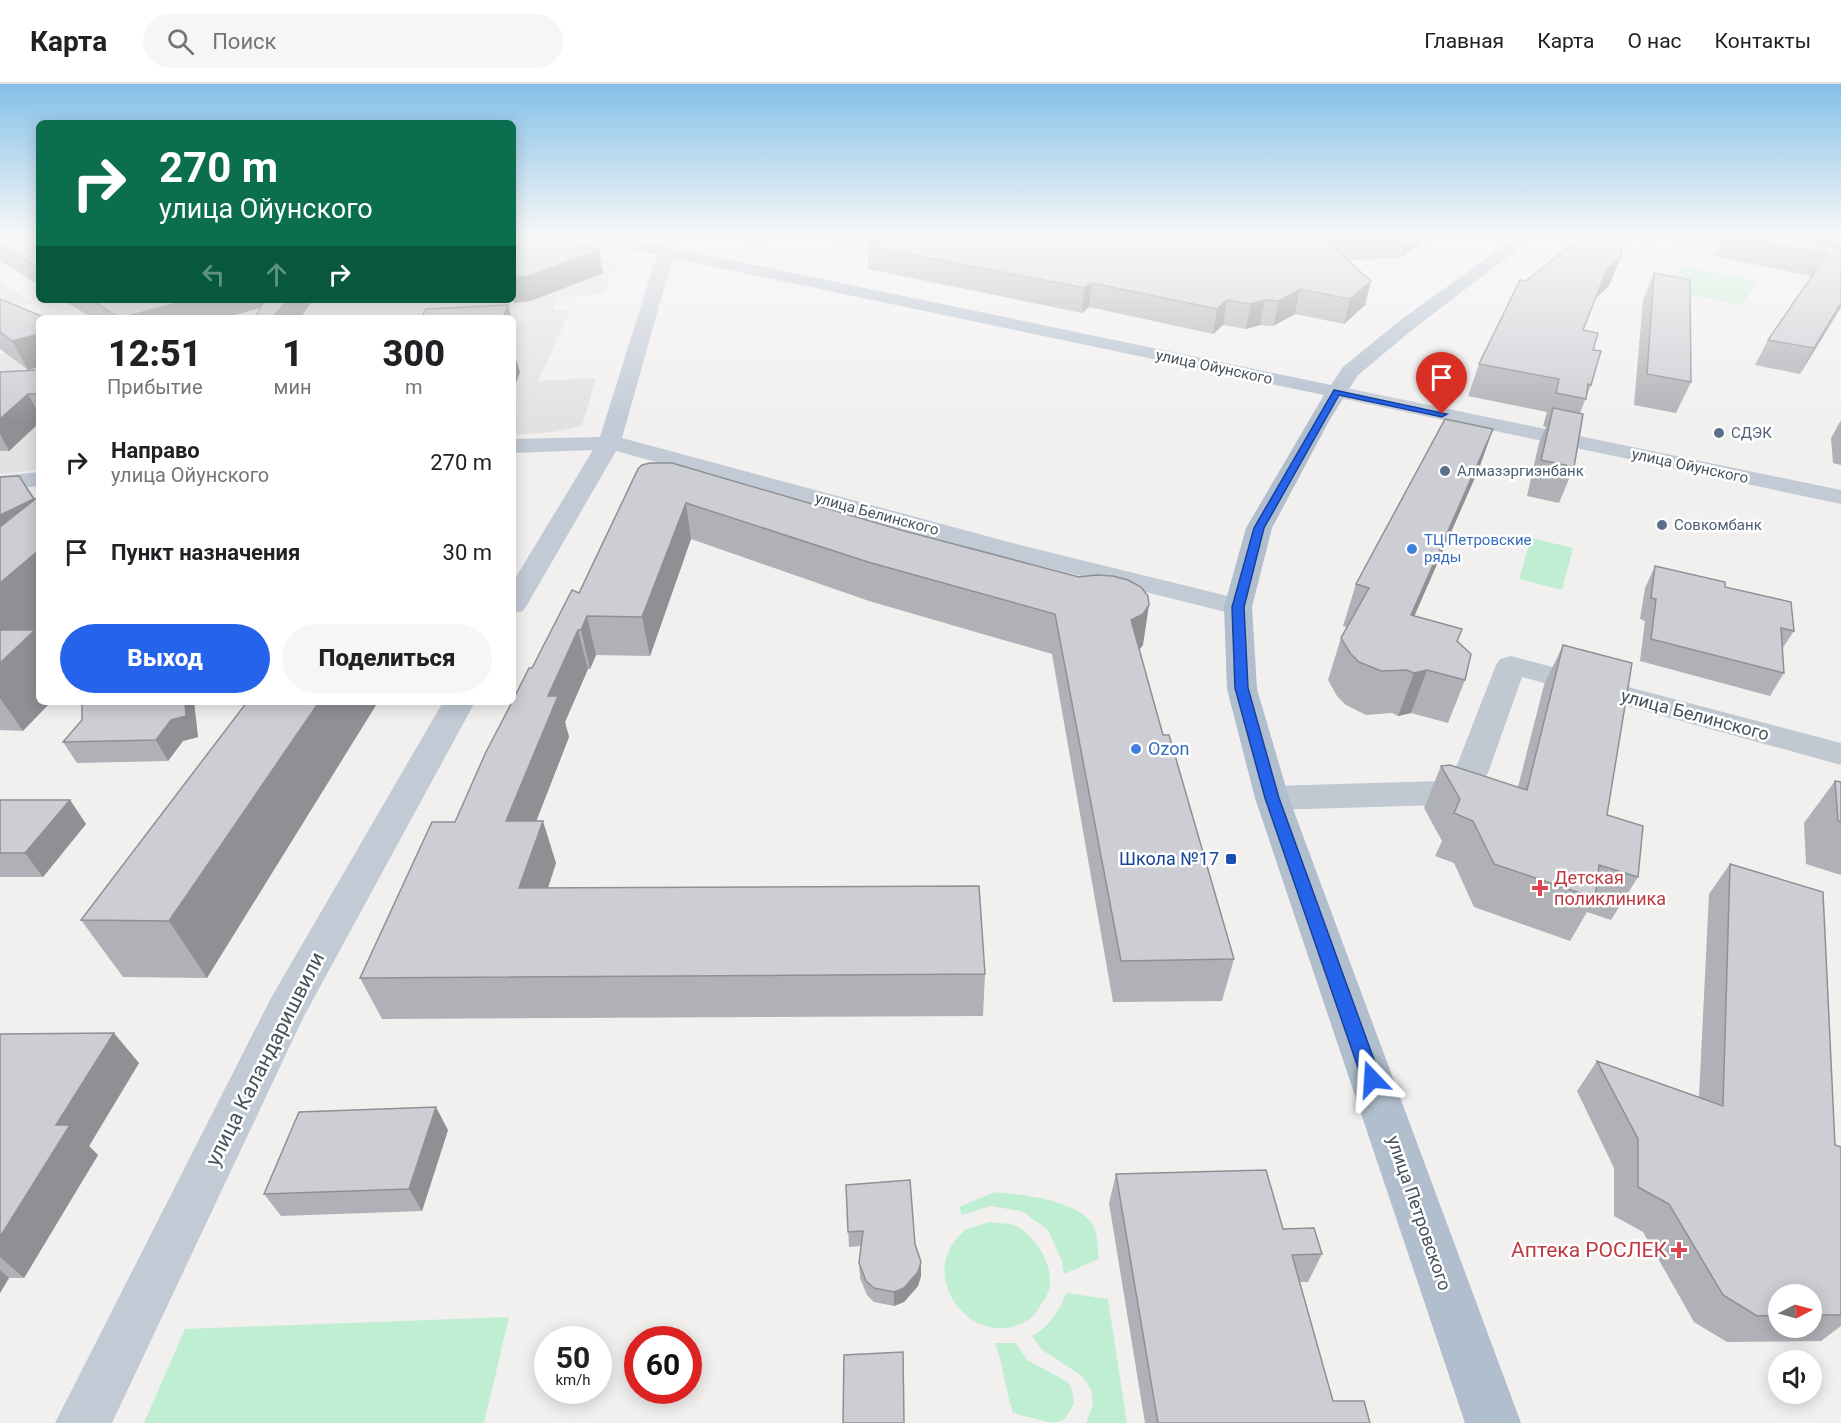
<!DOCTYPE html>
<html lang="ru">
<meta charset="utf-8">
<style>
:root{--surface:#fff;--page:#f6f6f6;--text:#202124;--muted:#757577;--line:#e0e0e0;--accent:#2563eb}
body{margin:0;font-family:Roboto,sans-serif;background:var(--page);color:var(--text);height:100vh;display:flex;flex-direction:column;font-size:22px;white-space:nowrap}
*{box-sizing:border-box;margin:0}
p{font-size:20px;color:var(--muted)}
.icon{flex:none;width:33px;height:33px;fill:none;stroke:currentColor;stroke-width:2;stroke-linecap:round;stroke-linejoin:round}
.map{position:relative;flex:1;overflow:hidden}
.panel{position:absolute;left:36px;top:231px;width:480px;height:390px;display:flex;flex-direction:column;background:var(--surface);border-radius:9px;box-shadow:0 3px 15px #0003}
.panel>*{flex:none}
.guide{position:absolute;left:36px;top:36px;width:480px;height:183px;border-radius:9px;box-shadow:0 3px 15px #0003;background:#0b6e4f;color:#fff;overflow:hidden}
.needle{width:39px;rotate:84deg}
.controls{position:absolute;left:1768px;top:1200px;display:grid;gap:12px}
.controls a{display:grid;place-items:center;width:54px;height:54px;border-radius:50%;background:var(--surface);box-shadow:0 3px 15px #0003;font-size:30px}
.speed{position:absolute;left:534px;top:1242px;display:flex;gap:12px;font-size:30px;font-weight:700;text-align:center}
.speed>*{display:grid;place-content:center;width:78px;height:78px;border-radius:50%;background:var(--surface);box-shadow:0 3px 15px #0003;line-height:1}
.speed small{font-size:15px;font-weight:400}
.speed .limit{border:9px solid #d22;background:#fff;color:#111}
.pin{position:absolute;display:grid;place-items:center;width:51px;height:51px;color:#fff;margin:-62px -26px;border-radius:50% 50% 50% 0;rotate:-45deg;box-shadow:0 0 6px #0007}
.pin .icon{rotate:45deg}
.me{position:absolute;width:66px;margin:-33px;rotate:340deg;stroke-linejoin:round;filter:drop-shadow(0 0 4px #0008)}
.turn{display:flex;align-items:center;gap:21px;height:126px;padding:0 24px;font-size:27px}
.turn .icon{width:78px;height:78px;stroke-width:2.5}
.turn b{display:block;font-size:42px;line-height:51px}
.lanes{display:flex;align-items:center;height:57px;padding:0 24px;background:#0003;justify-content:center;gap:30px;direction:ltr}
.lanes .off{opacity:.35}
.eta{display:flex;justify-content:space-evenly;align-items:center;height:102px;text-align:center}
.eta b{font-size:36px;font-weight:800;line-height:42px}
.action{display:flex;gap:12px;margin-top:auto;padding:12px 24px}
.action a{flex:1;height:69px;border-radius:36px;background:var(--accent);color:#fff;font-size:24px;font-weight:800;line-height:69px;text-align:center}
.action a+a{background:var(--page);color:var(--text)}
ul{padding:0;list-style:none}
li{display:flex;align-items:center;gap:18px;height:90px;padding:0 24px}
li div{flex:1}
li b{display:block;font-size:22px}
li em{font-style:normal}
header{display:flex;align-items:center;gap:36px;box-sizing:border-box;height:84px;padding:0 30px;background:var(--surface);border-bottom:2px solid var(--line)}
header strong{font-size:28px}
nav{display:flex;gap:33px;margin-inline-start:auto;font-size:21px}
.search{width:420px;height:54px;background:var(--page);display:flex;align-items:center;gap:15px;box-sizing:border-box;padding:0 21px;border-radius:33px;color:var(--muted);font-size:22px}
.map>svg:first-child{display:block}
.education{fill:#e3e1e1}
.green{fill:#c0eed3}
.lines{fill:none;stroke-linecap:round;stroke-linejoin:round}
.street{fill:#c0c9d1;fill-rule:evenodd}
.secondary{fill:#c1cad5;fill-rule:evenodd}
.primary{fill:#b0becd;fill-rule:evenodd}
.wall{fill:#afb1b6;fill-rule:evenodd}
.shaded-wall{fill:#8f9094}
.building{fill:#ccced4;stroke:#8f9094;stroke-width:1.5}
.route{fill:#2563eb;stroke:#184099;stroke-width:1.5}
.service-dot{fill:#5c6f8a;stroke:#fff;stroke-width:2}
.shop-dot{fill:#3f7fe0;stroke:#fff;stroke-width:2}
.transit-dot{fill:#1a4fb4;stroke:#fff;stroke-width:2}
.health-dot{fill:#e0444e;stroke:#fff;stroke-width:2}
.labels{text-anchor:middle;stroke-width:5;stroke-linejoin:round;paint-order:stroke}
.far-street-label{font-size:15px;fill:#48525c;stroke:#fff}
.far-service-label{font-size:15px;fill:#4e5e75;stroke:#fff;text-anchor:start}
.far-shop-label{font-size:15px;fill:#366cbe;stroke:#fff;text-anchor:start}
.street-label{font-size:18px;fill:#48525c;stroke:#fff}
.shop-label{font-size:18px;fill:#366cbe;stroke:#fff;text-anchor:start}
.transit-label{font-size:18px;fill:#164399;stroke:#fff;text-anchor:end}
.health-label{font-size:18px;fill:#be3a42;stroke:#fff;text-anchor:start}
.near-street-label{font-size:21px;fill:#48525c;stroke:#fff}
.near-health-label{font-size:21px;fill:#be3a42;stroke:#fff;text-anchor:end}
</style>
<header>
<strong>Карта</strong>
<div class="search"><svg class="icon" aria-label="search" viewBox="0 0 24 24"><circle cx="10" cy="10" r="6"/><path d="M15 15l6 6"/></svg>Поиск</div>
<nav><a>Главная</a><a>Карта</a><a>О нас</a><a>Контакты</a></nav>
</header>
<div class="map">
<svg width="1841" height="1339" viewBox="0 0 1841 1339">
<rect width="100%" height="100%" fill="#f2efef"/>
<path class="education" d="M 574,166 L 624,177 L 609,192 L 605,209 L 557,214 L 553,226 L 571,225 L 538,297 L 596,294 L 582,342 L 554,348 L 513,351 L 513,234 L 141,234 L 211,216 L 513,216 Z
M 0,196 L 32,219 L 0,227 Z
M 39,260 L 39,386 L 0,390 L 0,270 Z"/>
<path class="green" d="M 1680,182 L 1758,197 L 1741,221 L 1659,205 Z
M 1531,454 L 1573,464 L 1562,506 L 1519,495 Z
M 995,1108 C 1022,1111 1079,1115 1094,1143 C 1098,1151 1097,1166 1099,1175 L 1064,1190 L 1062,1177 L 1048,1146 L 1022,1127 L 990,1122 L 962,1131 L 959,1123 Z
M 989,1138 C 997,1139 1009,1139 1016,1142 C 1039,1153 1061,1193 1044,1216 C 1040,1221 1036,1231 1031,1234 C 977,1273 912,1193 963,1148 C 969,1143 981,1141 989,1138 Z
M 1066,1209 L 1108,1215 L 1127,1339 L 1086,1339 L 1093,1320 L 1091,1305 L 1081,1291 L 1042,1266 L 1032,1252 C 1048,1244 1060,1227 1066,1209 Z
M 509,1233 L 484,1339 L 144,1339 L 185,1245 Z
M 995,1259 L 1016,1259 L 1027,1276 L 1068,1298 L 1072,1306 L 1074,1320 L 1064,1336 L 1052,1339 L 1013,1329 C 1005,1306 1004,1282 995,1259 Z"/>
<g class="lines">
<path class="street" d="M 1664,151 L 1698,151 L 1841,177 L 1841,187 L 1671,156 Z
M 1511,572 L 1841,659 L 1841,681 L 1522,593 L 1488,689 L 1473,710 L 1442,721 L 1272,726 L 1260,722 L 1255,714 L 1260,706 L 1272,702 L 1439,697 L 1449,694 L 1455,686 L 1496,581 L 1500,575 Z"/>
<path class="secondary" d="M 663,151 L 679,151 L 622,354 L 1020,461 L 1248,517 L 1252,523 L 1248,529 L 1238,531 L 1001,472 L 616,367 L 527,521 L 523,527 L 513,529 L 513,498 L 593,366 L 513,369 L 513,355 L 600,353 Z
M 1337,302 L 1841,406 L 1841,420 L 1330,312 L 1327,308 L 1330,304 Z
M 39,388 L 39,402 L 0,406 L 0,392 Z
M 443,618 L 475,618 L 303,934 L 112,1339 L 55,1339 L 271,914 Z"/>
<path class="primary" d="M 580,151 L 611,151 L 1331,301 L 1343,283 L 1398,238 L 1519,151 L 1536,151 L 1412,246 L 1358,291 L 1329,337 L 1272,444 L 1252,523 L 1257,605 L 1289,714 L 1521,1339 L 1465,1339 L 1255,714 L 1227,605 L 1224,523 L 1246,444 L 1324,311 L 587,156 Z"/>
</g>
<path class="wall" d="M 0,151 L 39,151 L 39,201 L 0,177 Z
M 726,151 L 760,151 L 759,158 Z
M 836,151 L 1435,151 L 1400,174 L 1347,176 L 1371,197 L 1365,221 L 1344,240 L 1295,230 L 1273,242 L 1260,241 L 1246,245 L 1223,241 L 1213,250 L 1089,223 L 1082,229 L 868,185 L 868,162 L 872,160 L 837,161 Z
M 1648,151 L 1660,151 L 1647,162 Z
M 1723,151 L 1841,151 L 1841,223 L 1800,290 L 1755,281 L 1768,256 L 1812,192 L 1713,172 Z
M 1620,174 L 1609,202 L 1596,214 L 1583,246 L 1593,266 L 1591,301 L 1580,329 L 1574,383 L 1559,419 L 1527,412 L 1539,359 L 1546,343 L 1543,342 L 1547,328 L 1468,312 L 1479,280 L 1526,197 Z
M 1654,189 L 1691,298 L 1676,329 L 1634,321 L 1643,216 Z
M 0,215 L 39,234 L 39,283 L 28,286 L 39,286 L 39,339 L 9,367 L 0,367 L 0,288 L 28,286 L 0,265 Z
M 63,216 L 313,216 L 300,234 L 257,234 L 256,232 L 260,224 L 224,234 L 92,234 Z
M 1841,336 L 1841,381 L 1833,379 L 1831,354 Z
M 1480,382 L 1414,532 L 1457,557 L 1465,596 L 1448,639 L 1411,629 L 1398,632 L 1392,629 L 1366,631 L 1346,621 L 1337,612 L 1328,596 L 1341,554 L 1347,543 L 1343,542 L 1356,500 Z
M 638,385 L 1143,561 L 1139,566 L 1163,651 L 1234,875 L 1222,917 L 1113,918 L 1052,570 L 869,517 L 691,455 L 650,572 L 596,571 L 590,585 L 588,585 L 565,638 L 569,653 L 536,737 L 556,779 L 548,804 L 985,890 L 983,932 L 382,935 L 360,894 L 455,738 L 532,584 L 579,509 Z
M 0,393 L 34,416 L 39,412 L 39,546 L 36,549 L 23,647 L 0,646 Z
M 1655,482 L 1725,503 L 1794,547 L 1782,565 L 1784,589 L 1770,612 L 1640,577 L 1645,537 L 1640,535 L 1645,504 Z
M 1563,561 L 1607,731 L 1638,793 L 1611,836 L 1587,828 L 1570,857 L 1474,823 L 1454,779 L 1435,772 L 1442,757 L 1424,724 L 1441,682 L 1518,703 L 1544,601 Z
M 82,618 L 194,618 L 198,653 L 183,657 L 168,677 L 77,679 L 63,658 L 82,636 Z
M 247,618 L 207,894 L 123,893 L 81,836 Z
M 1835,697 L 1841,698 L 1841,791 L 1806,780 L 1804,739 Z
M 0,716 L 70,716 L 86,740 L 43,793 L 0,793 Z
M 1730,780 L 1835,1061 L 1841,1063 L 1841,1242 L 1821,1257 L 1727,1258 L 1694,1238 L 1643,1148 L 1614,1132 L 1614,1084 L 1577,1007 L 1597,977 L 1699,1013 L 1709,810 ZM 1779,1210 L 1812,1210 L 1812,1244 L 1779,1244 Z
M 0,950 L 139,979 L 89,1062 L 98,1071 L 24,1194 L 9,1194 L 0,1209 Z
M 448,1046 L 422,1127 L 281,1132 L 264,1110 Z
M 1116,1090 L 1283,1145 L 1322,1170 L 1308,1198 L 1299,1198 L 1333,1317 L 1370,1339 L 1145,1339 L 1109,1119 Z
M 846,1101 L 915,1160 L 921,1192 L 918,1202 L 904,1218 L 894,1222 L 874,1218 L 867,1211 L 860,1194 L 859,1179 L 861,1162 L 849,1163 Z"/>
<path class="shaded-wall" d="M 1406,151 L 1435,151 L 1400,174 Z
M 1652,151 L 1660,151 L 1647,162 Z
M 599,166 L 603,189 L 531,217 L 514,219 L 513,194 Z
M 1620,174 L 1609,202 L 1596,214 L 1607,185 Z
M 1371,197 L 1365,221 L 1344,240 L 1350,215 Z
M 1092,199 L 1089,223 L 1082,229 L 1084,204 Z
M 1300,205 L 1295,230 L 1273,242 L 1279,217 Z
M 189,216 L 313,216 L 300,234 L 272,234 L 285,217 L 224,234 L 120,234 Z
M 1227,216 L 1223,241 L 1213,250 L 1217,225 Z
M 1265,216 L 1260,241 L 1246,245 L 1251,220 Z
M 1841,219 L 1841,223 L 1800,290 L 1814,264 Z
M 508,221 L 512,234 L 503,234 Z
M 39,250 L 39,279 L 38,279 L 39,283 L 28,286 L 12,257 Z
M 515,271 L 520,288 L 513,307 L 513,277 Z
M 28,310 L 39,330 L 39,339 L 9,367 L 0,350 L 0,335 Z
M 1493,345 L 1480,382 L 1396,574 L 1411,531 Z
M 34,415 L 0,480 L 0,431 Z
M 686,419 L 691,455 L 650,572 L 642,533 Z
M 39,466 L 39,546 L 36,549 L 39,553 L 39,618 L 51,618 L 23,647 L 0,614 L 0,499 Z
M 1149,521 L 1143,561 L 1137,569 L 1131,536 Z
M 587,532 L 596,571 L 590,585 L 581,546 Z
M 578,546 L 588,585 L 565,638 L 569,653 L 520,779 L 506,737 L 548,612 Z
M 1427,586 L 1411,629 L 1398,632 L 1414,589 Z
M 185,618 L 194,618 L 198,653 L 183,657 L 168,677 L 156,656 Z
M 319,618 L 378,618 L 207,894 L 169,837 Z
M 70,716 L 86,740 L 43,793 L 25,769 Z
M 543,737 L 556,779 L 534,846 L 519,804 Z
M 114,949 L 139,979 L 89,1062 L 98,1071 L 24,1194 L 0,1173 L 0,1153 L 56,1041 Z
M 436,1023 L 448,1046 L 422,1127 L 409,1105 Z
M 921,1178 L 921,1192 L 918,1202 L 904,1218 L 894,1222 L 894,1208 Z
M 0,1186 L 9,1194 L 0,1209 Z"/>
<path class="building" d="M 0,151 L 39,151 L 39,185 L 0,161 Z
M 513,151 L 535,151 L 599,166 L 526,193 L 513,194 Z
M 889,151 L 1400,151 L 1323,154 L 1371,197 L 1350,215 L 1300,205 L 1279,217 L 1265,216 L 1251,220 L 1227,216 L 1217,225 L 1092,199 L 1084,204 L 868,162 Z
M 1584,151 L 1626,151 L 1620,174 L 1607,185 L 1583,246 L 1598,249 L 1593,266 L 1601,267 L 1591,301 L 1588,300 L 1586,315 L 1556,309 L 1559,295 L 1479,280 L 1520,196 L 1526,197 Z
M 1729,151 L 1765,151 L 1841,164 L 1841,219 L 1814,264 L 1768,256 L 1827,170 Z
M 1654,189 L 1690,196 L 1691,298 L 1647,290 Z
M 0,215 L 46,234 L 39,234 L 39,250 L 12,257 L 0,248 Z
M 91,216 L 189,216 L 120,234 Z
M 265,216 L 287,216 L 272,234 L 260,234 L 256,232 Z
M 508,221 L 503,234 L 421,234 L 426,225 Z
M 39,286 L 39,310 L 28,310 L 0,335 L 0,288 Z
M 1553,324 L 1583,330 L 1574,383 L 1541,376 Z
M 1445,335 L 1493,345 L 1411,531 L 1462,545 L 1457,557 L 1471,570 L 1465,596 L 1427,586 L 1414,589 L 1407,586 L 1381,587 L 1359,578 L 1350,569 L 1341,554 L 1369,504 L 1356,500 Z
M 650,379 L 672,379 L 901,446 L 1079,493 L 1096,491 L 1113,492 L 1128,496 L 1141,503 L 1148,512 L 1149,521 L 1143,530 L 1131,536 L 1163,651 L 1169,651 L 1234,875 L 1121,877 L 1055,530 L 868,478 L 686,419 L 642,533 L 587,532 L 581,546 L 578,546 L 548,612 L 558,612 L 506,737 L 543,737 L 519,804 L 979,802 L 985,890 L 360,894 L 432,738 L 455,738 L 486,668 L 512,618 L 513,618 L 513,616 L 529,584 L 532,584 L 572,506 L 579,509 L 638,385 L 642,381 Z
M 19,392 L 34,415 L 0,431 L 0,393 Z
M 39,412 L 39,466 L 0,499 L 0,443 Z
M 1655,482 L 1725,498 L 1725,503 L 1791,518 L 1794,547 L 1781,544 L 1784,589 L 1651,555 L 1656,515 L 1651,514 Z
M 0,546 L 35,546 L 0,579 Z
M 1563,561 L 1632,579 L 1607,731 L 1643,742 L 1638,793 L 1599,781 L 1595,814 L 1494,780 L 1473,737 L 1454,729 L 1460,715 L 1441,682 L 1450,681 L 1527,706 Z
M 82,618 L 185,618 L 186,632 L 171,636 L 156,656 L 63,658 L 82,636 Z
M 247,618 L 319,618 L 169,837 L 81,836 Z
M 1835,697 L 1841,698 L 1841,738 L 1838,737 Z
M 0,716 L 70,716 L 25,769 L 0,769 Z
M 1730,780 L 1823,808 L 1835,1061 L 1841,1063 L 1841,1231 L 1812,1231 L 1812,1210 L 1779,1210 L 1779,1231 L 1757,1232 L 1723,1211 L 1669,1120 L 1638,1103 L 1638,1055 L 1597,977 L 1723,1022 Z
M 114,949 L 56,1041 L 70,1041 L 0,1153 L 0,950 Z
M 436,1023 L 409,1105 L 264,1110 L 299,1028 Z
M 1266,1086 L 1283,1145 L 1314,1144 L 1322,1170 L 1292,1171 L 1333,1317 L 1364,1317 L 1370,1339 L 1158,1339 L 1116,1090 Z
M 910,1096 L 915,1160 L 921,1178 L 918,1188 L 904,1204 L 894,1208 L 874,1204 L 866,1197 L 859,1179 L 863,1147 L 848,1148 L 846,1101 Z
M 903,1268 L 904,1339 L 843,1339 L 844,1271 Z"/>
<linearGradient id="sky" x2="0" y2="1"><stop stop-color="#84c0e8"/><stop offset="0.45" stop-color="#f9f8f8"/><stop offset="1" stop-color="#f9f8f8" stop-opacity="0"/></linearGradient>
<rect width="1841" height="339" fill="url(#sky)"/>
<path class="route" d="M 1334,306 L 1447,330 L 1442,333 L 1339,311 L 1264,444 L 1244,523 L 1248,604 L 1279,714 L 1381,995 L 1378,1001 L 1372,1003 L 1365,1001 L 1362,995 L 1265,714 L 1235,604 L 1232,523 L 1254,444 Z"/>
<g class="service-dot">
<circle cx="1719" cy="349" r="6"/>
<circle cx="1445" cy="387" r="6"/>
<circle cx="1662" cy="441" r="6"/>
</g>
<g class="shop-dot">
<circle cx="1412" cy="465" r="6"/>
<circle cx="1136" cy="665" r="6"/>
</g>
<rect class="transit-dot" x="1225" y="769" width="12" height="12" rx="3"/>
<g class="health-dot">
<path d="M1537 795h6v6h6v6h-6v6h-6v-6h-6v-6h6z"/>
<path d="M1676 1157h6v6h6v6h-6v6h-6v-6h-6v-6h6z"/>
</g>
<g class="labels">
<g class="far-street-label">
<text transform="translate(1214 283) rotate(12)" y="5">улица Ойунского</text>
<text transform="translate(1690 382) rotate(12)" y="5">улица Ойунского</text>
<text transform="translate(877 430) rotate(15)" y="5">улица Белинского</text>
</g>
<g class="far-service-label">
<text x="1731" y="354">СДЭК</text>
<text x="1457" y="392">Алмазэргиэнбанк</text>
<text x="1674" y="446">Совкомбанк</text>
</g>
<g class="far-shop-label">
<text x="1424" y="461">ТЦ Петровские<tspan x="1424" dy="17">ряды</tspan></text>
</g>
<g class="street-label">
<text transform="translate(1695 631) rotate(15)" y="6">улица Белинского</text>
<text transform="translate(1419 1129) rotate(71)" y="6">улица Петровского</text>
</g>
<g class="shop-label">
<text x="1148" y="671">Ozon</text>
</g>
<g class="transit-label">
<text x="1219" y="781">Школа №17</text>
</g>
<g class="health-label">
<text x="1554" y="800">Детская<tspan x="1554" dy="21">поликлиника</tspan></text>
</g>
<g class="near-street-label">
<text transform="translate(265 975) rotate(-63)" y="7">улица Каландаришвили</text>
</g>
<g class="near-health-label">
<text x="1667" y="1173">Аптека РОСЛЕК</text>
</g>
</g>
</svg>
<div class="controls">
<a><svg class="needle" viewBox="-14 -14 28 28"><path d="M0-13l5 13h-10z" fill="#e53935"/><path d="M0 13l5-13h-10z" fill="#757577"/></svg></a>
<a><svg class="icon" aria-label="sound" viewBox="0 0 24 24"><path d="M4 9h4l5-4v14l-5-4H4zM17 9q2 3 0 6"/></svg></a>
</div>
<div class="speed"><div>50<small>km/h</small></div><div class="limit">60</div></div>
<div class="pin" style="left:1442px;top:330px;background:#d93025"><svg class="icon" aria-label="arrive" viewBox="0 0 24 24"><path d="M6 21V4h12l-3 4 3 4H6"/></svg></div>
<svg class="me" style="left:1372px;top:995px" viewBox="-20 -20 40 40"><path d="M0-17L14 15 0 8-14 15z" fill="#2563eb" stroke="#fff" stroke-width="4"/></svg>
<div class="guide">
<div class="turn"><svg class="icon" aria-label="right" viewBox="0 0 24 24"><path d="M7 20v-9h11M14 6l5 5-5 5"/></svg><div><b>270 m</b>улица Ойунского</div></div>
<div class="lanes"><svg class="icon off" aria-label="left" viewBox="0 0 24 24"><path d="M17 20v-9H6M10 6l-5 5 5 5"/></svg><svg class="icon off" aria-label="ahead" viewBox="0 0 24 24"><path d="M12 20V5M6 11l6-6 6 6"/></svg><svg class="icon" aria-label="right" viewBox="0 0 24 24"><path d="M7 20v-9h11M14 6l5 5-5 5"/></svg></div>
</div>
<section class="panel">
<div class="eta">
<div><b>12:51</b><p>Прибытие</p></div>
<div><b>1</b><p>мин</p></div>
<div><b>300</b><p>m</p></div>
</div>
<ul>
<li><svg class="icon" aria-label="right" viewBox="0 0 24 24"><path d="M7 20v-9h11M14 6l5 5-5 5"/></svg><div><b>Направо</b><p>улица Ойунского</p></div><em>270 m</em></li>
<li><svg class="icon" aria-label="arrive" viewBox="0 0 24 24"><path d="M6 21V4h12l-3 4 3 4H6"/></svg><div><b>Пункт назначения</b></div><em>30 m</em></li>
</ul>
<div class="action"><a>Выход</a><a>Поделиться</a></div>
</section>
</div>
